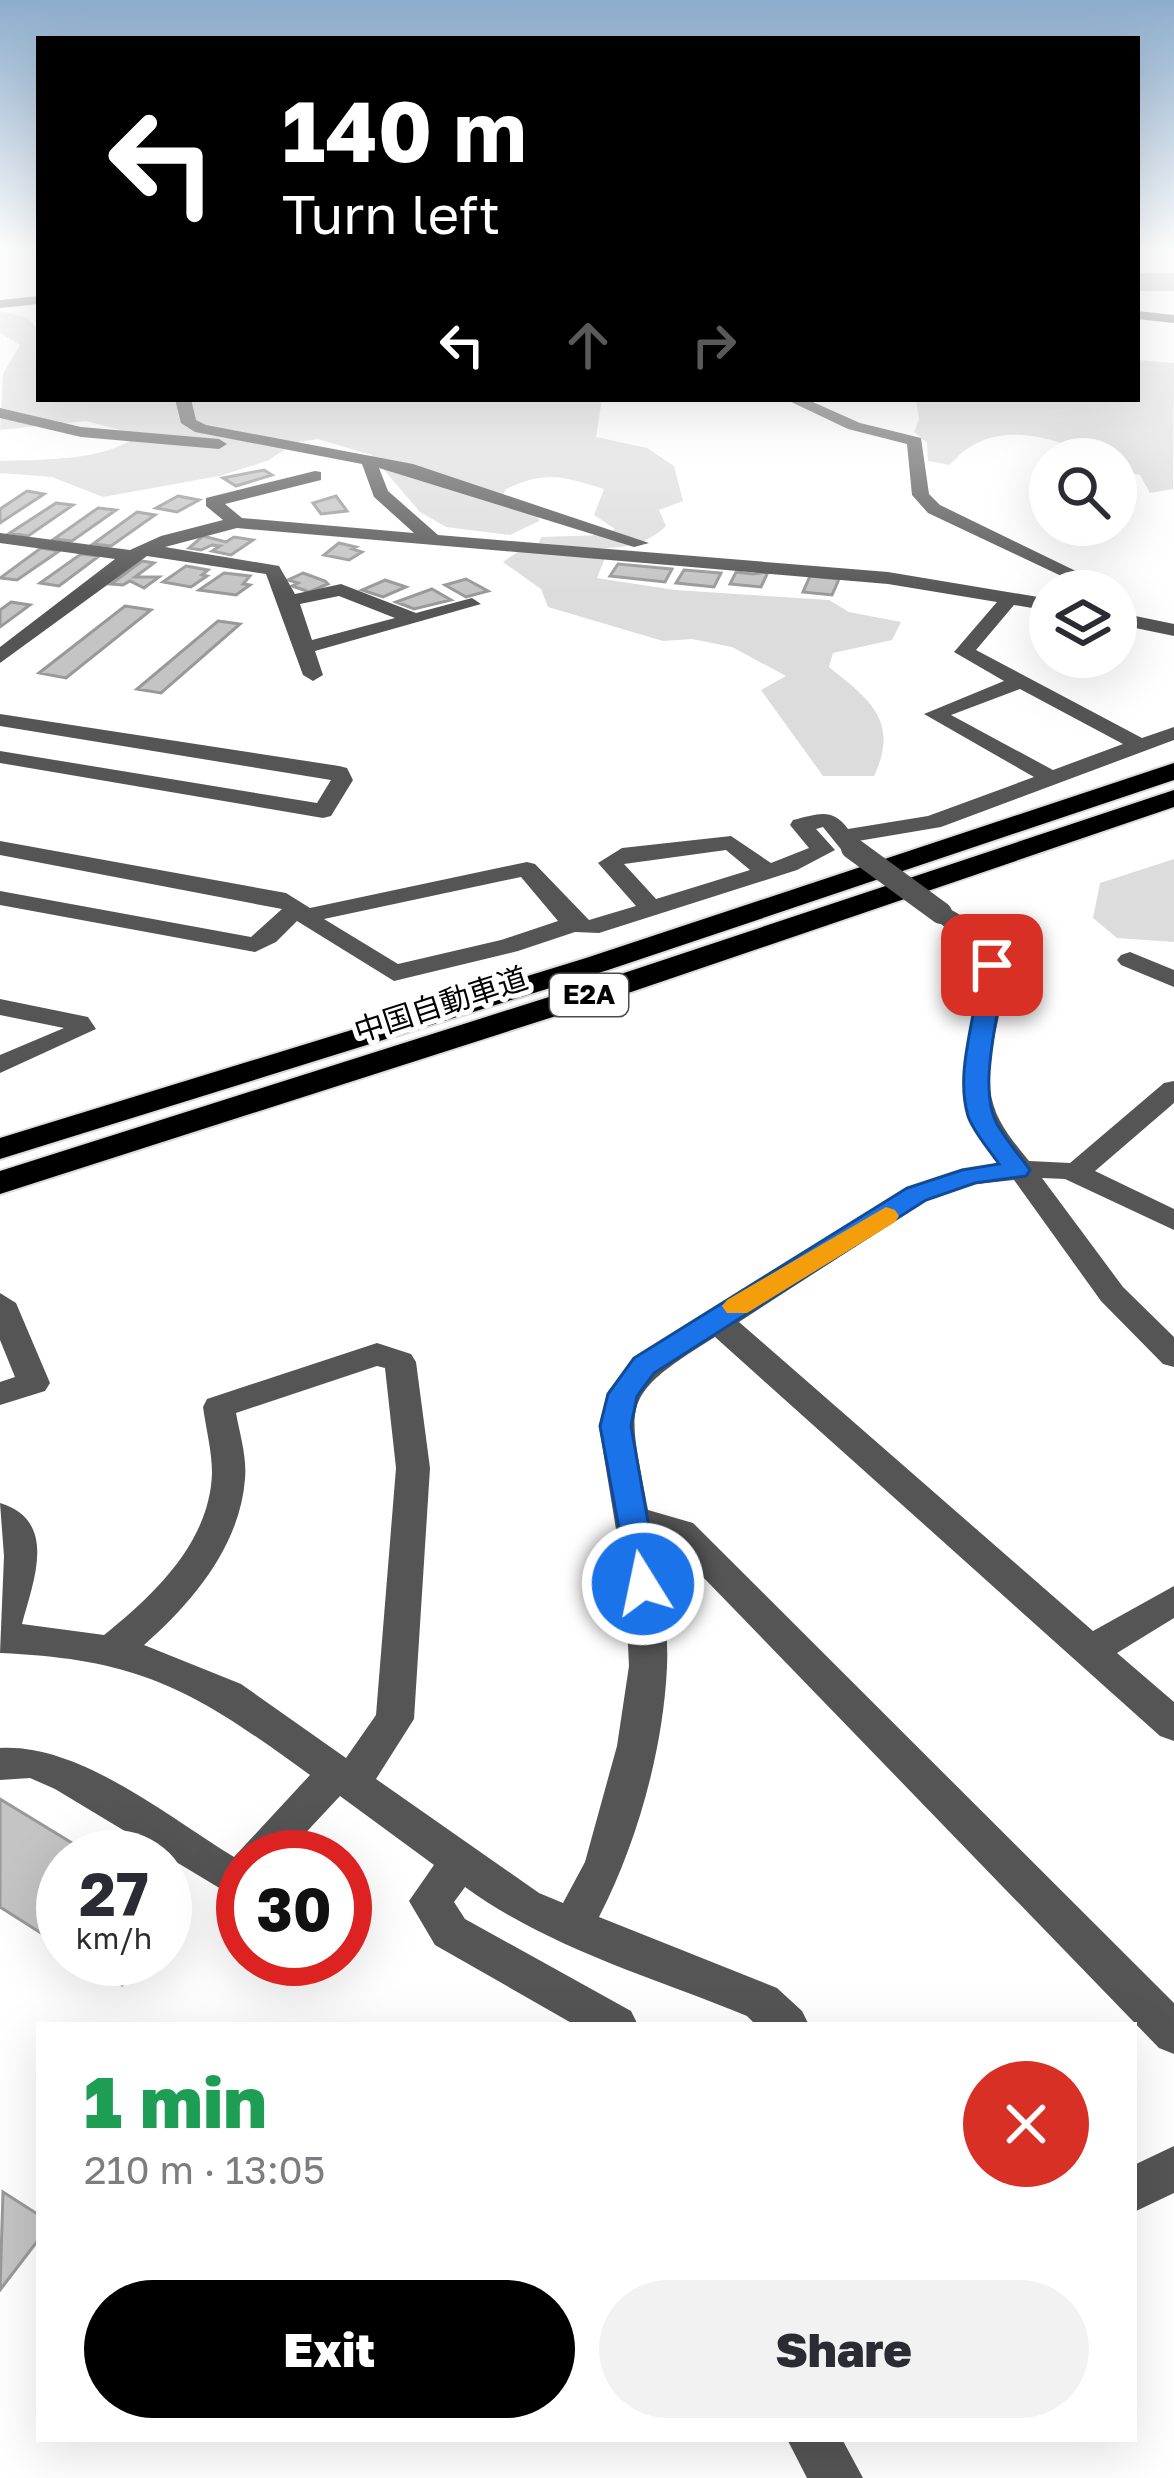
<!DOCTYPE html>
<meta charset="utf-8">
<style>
:root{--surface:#fff;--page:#f2f2f3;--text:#2b2b33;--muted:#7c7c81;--accent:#000}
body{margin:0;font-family:"Golos Text","Noto Sans JP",sans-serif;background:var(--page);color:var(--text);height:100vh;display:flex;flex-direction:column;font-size:45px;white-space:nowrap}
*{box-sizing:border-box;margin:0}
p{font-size:39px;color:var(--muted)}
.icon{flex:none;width:66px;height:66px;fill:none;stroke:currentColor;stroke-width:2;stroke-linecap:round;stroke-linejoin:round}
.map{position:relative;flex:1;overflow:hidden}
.sheet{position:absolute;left:36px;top:2022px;width:1101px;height:420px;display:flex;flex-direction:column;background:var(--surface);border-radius:0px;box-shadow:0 12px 48px #0002}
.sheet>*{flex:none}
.top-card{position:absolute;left:36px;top:36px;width:1104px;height:366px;border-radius:0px;box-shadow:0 12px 48px #0002;background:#000;color:#fff;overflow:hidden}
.controls{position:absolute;left:1029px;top:438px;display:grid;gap:24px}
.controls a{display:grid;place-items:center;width:108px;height:108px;border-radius:50%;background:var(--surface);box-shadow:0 12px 48px #0002;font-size:60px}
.speed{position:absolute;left:36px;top:1830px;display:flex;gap:24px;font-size:60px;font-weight:700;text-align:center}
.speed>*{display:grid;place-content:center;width:156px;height:156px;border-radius:50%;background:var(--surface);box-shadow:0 12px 48px #0002;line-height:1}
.speed small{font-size:30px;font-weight:400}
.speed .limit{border:18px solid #d22;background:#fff;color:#111}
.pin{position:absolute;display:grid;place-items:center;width:102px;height:102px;color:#fff;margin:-51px;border-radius:24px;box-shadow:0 6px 18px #0006}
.me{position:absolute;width:132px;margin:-66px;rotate:350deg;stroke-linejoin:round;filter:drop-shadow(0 0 9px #0008)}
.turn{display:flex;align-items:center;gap:42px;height:252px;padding:0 48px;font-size:54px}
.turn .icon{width:156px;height:156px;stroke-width:2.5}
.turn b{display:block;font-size:84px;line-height:102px}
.lanes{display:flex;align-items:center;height:114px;padding:0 48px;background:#0003;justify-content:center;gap:60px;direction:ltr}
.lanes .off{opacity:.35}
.round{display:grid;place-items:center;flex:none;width:126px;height:126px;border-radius:63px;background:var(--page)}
.summary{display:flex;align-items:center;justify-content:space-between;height:204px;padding:0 48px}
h1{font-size:72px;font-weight:800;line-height:90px;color:#1e9e55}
.cta{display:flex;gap:24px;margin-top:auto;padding:24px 48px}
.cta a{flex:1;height:138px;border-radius:72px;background:var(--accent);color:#fff;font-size:48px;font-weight:800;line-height:138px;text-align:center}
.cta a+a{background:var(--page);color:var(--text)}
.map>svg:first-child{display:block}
.green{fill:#dcdcdc}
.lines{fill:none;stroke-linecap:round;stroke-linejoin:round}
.river{fill:#a3a3a3;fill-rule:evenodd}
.building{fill:#c4c4c4;stroke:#999;stroke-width:3}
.highway-casing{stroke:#dbdbdb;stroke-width:4}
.minor{fill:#555;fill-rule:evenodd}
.highway{fill:#000;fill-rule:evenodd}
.minor-bridge{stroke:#555;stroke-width:22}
.route{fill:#1a73e8;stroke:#114b97;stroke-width:3}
.slow{fill:#f59e0b}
.labels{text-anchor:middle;stroke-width:10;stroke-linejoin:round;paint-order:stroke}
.shield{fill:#fff;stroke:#4c4c4c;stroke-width:3}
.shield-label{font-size:27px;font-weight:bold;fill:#000}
.street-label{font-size:30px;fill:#000;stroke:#fff}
</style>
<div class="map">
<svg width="1174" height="2478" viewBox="0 0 1174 2478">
<rect width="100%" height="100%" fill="#fff"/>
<path class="green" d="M 0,311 L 28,318 L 39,331 L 39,399 L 602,399 L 596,437 L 647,448 L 674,466 L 683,501 L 659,510 L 666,526 C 633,559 581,546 539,543 L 541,537 L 603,535 L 615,529 L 594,515 L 604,489 C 562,476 546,470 506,489 L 501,500 L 537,514 L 539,521 L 510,535 L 446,527 L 420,512 L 371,455 L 318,439 L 297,442 L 267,461 L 219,476 L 103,497 L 52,477 L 0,473 L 0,461 C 43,459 103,462 139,435 L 86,421 L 0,430 L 3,374 L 20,345 L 0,333 Z
M 1137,360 L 1174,363 L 1173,489 L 1150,493 L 1140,475 L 1116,469 L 1116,459 L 1068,454 L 1073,447 C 1028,430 982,426 950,465 L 928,461 L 927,443 L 914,432 L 919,419 L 916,399 L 1137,399 Z
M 519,551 L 605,558 L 597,578 L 675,590 L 829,600 L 849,612 L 901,622 L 892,640 L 833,653 L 829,667 C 869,699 900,721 874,776 L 823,776 L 761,690 L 786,676 L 732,647 L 692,639 L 663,641 L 548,607 L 541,589 L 503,562 Z
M 1174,859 L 1174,942 L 1117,938 L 1093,918 L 1100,883 Z"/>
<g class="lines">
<path class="river" d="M 1137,273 L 1174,273 L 1174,291 L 1137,291 Z"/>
</g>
<path class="building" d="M 264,470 L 272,475 L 236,486 L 223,478 Z
M 27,491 L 44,494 L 0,523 L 0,509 Z
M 178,496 L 199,500 L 177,512 L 156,508 Z
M 336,496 L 347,511 L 321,514 L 313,503 Z
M 56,503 L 73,505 L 28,536 L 10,533 Z
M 98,508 L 116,510 L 72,541 L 54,539 Z
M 137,512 L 155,515 L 111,546 L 93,544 Z
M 203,536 L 226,542 L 234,537 L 253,540 L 231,555 L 212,551 L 220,546 L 212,545 L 201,550 L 189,548 Z
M 339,543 L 356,547 L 352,549 L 362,552 L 349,560 L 324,555 Z
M 41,548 L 59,551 L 17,580 L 0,578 Z
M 81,554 L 99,556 L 59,586 L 40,583 Z
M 142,561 L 154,563 L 135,577 L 159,577 L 144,588 L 130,581 L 123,585 L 111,584 Z
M 618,564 L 672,569 L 665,582 L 610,576 Z
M 186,566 L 208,570 L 202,575 L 207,576 L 191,587 L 163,582 Z
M 684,570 L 721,573 L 714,587 L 676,583 Z
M 736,572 L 753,574 L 768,572 L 761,587 L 730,584 Z
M 224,573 L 250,576 L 243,584 L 250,585 L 236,595 L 199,590 Z
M 303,573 L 325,581 L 328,584 L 309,592 L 292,586 L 298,583 L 288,580 Z
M 810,576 L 839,579 L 832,595 L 803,592 Z
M 466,579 L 488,591 L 466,597 L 445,585 Z
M 385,580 L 406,587 L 383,597 L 362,590 Z
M 432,589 L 451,600 L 414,609 L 396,602 Z
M 11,602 L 30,605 L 0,627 L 0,610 Z
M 125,606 L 151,610 L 66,678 L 39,673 Z
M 218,621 L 240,624 L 161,693 L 137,689 Z
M 0,1799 L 95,1857 L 63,1857 L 63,1947 L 0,1907 Z
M 165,1900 L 184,1912 L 165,1934 Z
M 82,1959 L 144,1959 L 122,1985 Z
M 3,2192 L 39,2215 L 39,2239 L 0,2290 Z"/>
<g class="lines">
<g class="highway-casing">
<path id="highway" d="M 1174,763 L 1174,780 L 608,970 L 0,1159 L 0,1138 L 586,958 Z
M 1174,790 L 1174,807 L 634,991 L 0,1194 L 0,1171 L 612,977 Z"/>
</g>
<path class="minor" d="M 39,296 L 39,304 L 0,308 L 0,300 Z
M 1137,311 L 1174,315 L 1174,323 L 1137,319 Z
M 175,399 L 191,399 L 196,420 L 206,425 L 413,464 L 649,543 L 634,547 L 379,468 L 388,491 L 438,535 L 888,572 L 1050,599 L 1050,611 L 1014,605 L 976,650 L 1142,738 L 1174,727 L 1174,740 L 941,827 L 858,841 L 864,848 L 852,855 L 844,853 L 823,827 L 816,829 L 835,850 L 797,870 L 599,933 L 575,932 L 518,951 L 394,981 L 297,921 L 276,942 L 255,952 L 0,905 L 0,891 L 251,937 L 282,909 L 0,855 L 0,841 L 286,893 L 310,908 L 527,862 L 535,864 L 589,920 L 636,906 L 598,863 L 622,848 L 731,836 L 771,863 L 809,848 L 790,825 L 793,820 C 818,814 832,807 848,829 L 928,816 L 1034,777 L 924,714 L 1004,681 L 954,652 L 997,602 L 888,584 L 237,528 L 165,547 L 279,566 L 295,594 L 341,584 L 416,613 L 472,598 L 481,604 L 315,651 L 323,675 L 313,681 L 303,675 L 266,574 L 147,556 L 0,663 L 0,647 L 115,559 L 0,543 L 0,533 L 130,550 L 161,536 L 223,520 L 206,506 L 206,498 L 315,471 L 321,472 L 321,480 L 225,504 L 242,518 L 414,533 L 374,497 L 362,464 L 195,432 L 181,423 ZM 339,596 L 395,618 L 312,640 L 300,604 ZM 1020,689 L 1123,744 L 1053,770 L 951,715 ZM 726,850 L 750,870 L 656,899 L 624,864 ZM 521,877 L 558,921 L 501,940 L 398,964 L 324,919 Z
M 785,399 L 806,399 L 860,423 L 921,438 L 929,494 L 940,505 L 1117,591 L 1093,591 L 928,513 L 912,495 L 907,444 L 848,429 Z
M 0,408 L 81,427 L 219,439 L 227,444 L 219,449 L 81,437 L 0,418 Z
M 1116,612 L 1174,624 L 1174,636 L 1116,624 Z
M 0,714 L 339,766 L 347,768 L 353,780 L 331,816 L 323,818 L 0,763 L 0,751 L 317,803 L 331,780 L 0,726 Z
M 941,906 C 953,909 963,917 973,924 C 1035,967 982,1032 990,1089 C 994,1120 1010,1137 1029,1161 L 1070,1163 L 1164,1083 L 1174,1081 L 1174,1103 L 1095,1171 L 1174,1209 L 1174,1230 L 1065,1179 L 1042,1178 L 1123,1287 L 1174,1337 L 1174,1367 L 1163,1364 L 1101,1301 L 1014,1180 L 976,1184 L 927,1200 L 739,1322 L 1093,1631 L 1174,1586 L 1174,1618 L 1117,1653 L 1174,1702 L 1174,1741 L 1160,1736 L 715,1337 C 617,1398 628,1401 648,1510 L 693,1523 L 1174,2003 L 1174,2054 L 1159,2048 L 669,1542 L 653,1538 C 660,1579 669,1624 667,1667 C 663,1751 637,1843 599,1917 L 777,1988 L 802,2011 L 809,2025 L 756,2025 L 747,2016 C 649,1976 549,1948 465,1887 L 454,1902 L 465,1919 L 631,2011 L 638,2025 L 575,2025 L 435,1945 L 409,1901 L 434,1865 L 340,1796 L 283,1857 L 243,1857 L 243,1896 L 236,1898 L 55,1789 L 30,1778 L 0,1780 L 0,1748 C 79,1743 168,1817 234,1857 L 310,1775 C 197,1693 144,1659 0,1653 L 4,1556 L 0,1503 C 59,1521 33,1582 22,1624 L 104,1635 C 154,1595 210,1542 212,1473 C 212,1451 206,1429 203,1407 L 207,1399 L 377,1343 L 411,1354 L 416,1362 L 430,1468 L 414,1719 L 376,1779 L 539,1893 L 563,1903 L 585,1862 L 617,1746 L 629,1666 L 625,1584 L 599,1426 L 607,1394 L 633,1358 C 694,1321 754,1285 816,1247 C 880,1209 924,1170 1001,1164 C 991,1150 973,1134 968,1118 C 950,1067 996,1002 976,958 C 966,937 944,930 929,913 ZM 377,1366 L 385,1368 L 396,1468 L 376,1715 L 346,1758 L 241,1684 L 144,1645 C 192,1603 240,1546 245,1479 C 247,1457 240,1435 236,1413 Z
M 1130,952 L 1174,970 L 1174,987 L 1121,965 L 1117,960 L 1121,955 Z
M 0,999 L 88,1017 L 96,1029 L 0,1073 L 0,1055 L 64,1028 L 0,1015 Z
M 0,1293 L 16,1303 L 50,1383 L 45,1391 L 0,1405 L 0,1382 L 15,1377 L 0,1340 Z
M 1174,2146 L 1174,2193 L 1134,2212 L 1134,2165 Z
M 787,2439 L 842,2439 L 863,2478 L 807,2478 Z"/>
<use href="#highway" class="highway"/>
<path class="minor-bridge" d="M 852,848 L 941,913"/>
</g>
<linearGradient id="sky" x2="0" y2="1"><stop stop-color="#8cadcc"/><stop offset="0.42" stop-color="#fff"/><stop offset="1" stop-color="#fff" stop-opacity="0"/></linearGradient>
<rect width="1174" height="595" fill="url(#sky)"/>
<path class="route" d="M 992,959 L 1003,965 C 1002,1010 976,1085 997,1124 C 1006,1140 1019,1155 1030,1170 L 1026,1176 L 975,1183 L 926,1200 L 654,1373 L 637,1396 L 631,1426 L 659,1584 L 654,1593 L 643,1596 L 631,1593 L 600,1426 L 608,1394 L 634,1358 L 907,1188 L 962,1170 L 999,1164 C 989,1149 974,1133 968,1116 C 954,1069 978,1014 980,965 Z"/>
<path class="slow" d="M 886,1207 L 895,1210 L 899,1216 L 895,1222 L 747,1313 L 727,1313 L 722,1306 L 727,1300 Z"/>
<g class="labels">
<rect class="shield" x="550" y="974" width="78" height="42" rx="9"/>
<g class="shield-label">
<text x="589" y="1004">E2A</text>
</g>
<g class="street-label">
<text transform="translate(441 1005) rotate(-18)" y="10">中国自動車道</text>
</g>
</g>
</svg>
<div class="controls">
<a><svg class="icon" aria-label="search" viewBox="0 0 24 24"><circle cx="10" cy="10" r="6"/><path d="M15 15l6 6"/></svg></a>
<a><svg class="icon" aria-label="layers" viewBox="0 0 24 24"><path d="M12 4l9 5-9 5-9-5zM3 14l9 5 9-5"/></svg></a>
</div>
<div class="speed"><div>27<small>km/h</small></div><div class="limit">30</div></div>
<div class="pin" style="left:992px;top:965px;background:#d93025"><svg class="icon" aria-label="arrive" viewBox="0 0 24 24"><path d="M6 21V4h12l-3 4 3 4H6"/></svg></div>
<svg class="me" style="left:643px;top:1584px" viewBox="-20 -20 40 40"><circle r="17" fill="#1a73e8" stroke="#fff" stroke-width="3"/><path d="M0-11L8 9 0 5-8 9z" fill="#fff"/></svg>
<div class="top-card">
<div class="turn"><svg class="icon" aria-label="left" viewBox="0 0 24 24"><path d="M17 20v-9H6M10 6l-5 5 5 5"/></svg><div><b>140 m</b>Turn left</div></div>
<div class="lanes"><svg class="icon" aria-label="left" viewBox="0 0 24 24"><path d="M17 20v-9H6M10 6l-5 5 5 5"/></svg><svg class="icon off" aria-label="ahead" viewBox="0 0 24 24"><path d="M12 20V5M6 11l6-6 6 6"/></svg><svg class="icon off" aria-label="right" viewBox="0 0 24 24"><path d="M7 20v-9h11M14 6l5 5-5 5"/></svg></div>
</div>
<section class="sheet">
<div class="summary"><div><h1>1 min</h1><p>210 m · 13:05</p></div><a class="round" style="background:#d93025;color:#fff"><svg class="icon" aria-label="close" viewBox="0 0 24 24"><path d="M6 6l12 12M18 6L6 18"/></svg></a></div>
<div class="cta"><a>Exit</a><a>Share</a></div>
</section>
</div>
